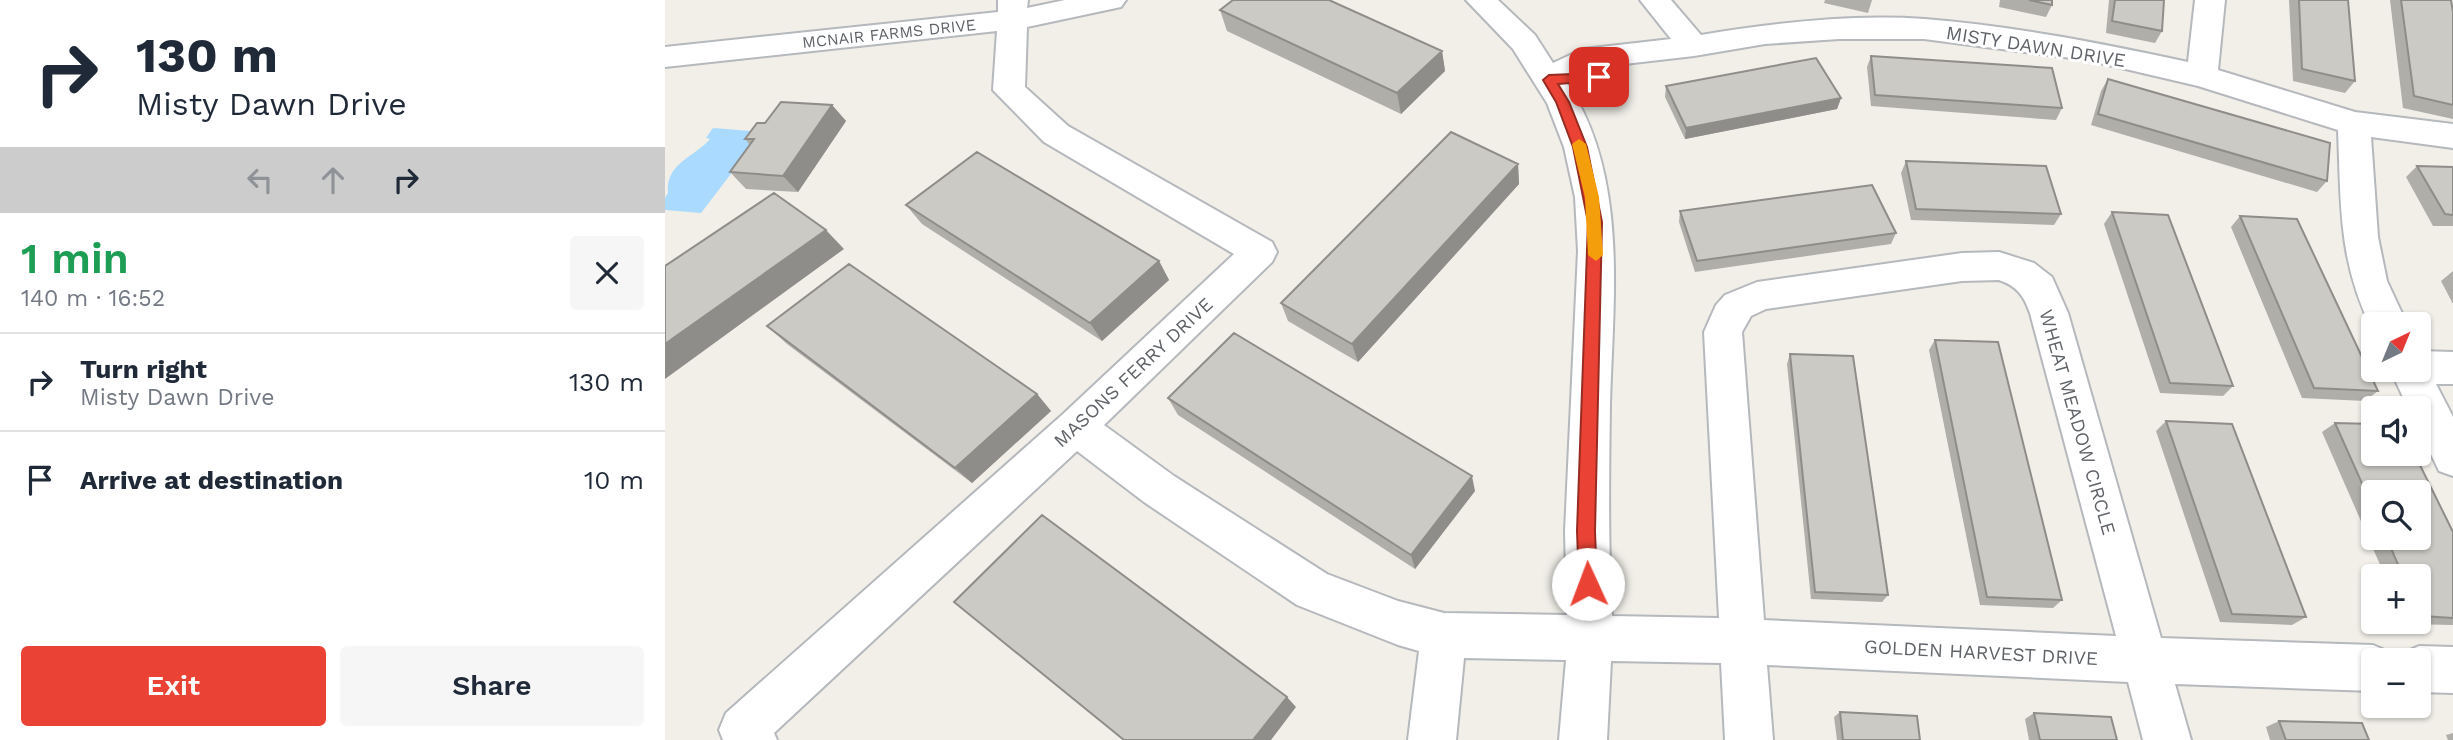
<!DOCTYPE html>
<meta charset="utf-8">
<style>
:root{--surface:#fff;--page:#f6f6f7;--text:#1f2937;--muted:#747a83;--line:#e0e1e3;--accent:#ea4335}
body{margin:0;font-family:"Work Sans",sans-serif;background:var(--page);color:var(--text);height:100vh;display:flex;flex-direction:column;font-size:26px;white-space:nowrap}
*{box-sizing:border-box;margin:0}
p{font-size:23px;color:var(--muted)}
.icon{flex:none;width:38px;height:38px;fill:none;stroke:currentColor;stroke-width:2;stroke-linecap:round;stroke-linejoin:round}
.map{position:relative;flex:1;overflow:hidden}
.sheet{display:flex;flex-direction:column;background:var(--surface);width:665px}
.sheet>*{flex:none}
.guide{background:#fff;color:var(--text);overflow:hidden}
.needle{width:46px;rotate:43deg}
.buttons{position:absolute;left:1696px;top:312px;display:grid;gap:14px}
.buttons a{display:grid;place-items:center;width:70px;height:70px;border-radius:7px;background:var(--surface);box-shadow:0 2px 5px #0004;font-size:35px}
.pin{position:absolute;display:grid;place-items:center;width:60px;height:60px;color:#fff;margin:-30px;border-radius:14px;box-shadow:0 4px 10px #0006}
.me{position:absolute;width:77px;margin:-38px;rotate:358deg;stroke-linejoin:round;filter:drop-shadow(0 0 5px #0008)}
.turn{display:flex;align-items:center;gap:24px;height:147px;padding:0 21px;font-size:32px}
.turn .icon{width:91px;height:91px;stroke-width:2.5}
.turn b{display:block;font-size:49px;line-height:60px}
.lanes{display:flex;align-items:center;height:66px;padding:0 21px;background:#0003;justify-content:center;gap:35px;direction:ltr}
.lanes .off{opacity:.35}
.round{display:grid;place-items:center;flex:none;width:74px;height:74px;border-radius:7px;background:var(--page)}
.head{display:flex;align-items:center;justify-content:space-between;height:119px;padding:0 21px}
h1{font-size:42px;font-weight:600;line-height:52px;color:#1e9e55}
.action{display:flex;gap:14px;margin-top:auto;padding:14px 21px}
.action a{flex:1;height:80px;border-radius:7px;background:var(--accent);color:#fff;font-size:28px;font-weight:600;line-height:80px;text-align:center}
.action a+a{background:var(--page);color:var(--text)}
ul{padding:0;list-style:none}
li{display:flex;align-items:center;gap:21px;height:98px;padding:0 21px;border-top:2px solid var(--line)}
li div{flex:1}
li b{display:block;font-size:26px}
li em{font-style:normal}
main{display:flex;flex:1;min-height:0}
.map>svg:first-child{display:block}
.water{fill:#aadaff}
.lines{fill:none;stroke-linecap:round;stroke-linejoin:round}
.minor-casing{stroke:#b5b8bc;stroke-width:4}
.minor{fill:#fff;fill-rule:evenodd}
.wall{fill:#afaea9;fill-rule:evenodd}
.shaded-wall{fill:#8f8d8a}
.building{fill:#cccac5;stroke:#8f8d8a;stroke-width:2}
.route{fill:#ea4335;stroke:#982c22;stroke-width:2}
.slow{fill:#f59e0b}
.labels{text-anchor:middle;stroke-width:6;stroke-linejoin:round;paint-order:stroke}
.far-street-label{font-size:16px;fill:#5f6368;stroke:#fff}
.street-label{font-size:19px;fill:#5f6368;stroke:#fff}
</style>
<main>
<section class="sheet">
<div class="guide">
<div class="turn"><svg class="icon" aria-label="right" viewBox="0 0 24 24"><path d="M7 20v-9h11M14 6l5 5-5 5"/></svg><div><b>130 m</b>Misty Dawn Drive</div></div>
<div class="lanes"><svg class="icon off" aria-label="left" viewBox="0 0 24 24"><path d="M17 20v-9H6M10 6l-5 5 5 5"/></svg><svg class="icon off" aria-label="ahead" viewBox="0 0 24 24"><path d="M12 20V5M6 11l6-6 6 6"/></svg><svg class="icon" aria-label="right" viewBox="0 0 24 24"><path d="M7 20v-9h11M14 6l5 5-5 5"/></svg></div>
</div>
<div class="head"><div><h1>1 min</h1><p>140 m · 16:52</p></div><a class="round"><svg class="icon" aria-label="close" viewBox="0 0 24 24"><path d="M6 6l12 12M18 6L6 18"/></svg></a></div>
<ul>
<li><svg class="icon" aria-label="right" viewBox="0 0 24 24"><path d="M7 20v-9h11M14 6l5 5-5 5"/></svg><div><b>Turn right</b><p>Misty Dawn Drive</p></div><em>130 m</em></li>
<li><svg class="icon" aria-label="arrive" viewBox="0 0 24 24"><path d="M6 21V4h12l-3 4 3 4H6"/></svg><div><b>Arrive at destination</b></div><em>10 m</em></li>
</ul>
<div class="action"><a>Exit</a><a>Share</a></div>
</section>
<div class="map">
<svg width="1788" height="740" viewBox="0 0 1788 740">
<rect width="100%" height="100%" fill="#f1efe8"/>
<path class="water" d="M 48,128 L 98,132 L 36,213 L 0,210 L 0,198 L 3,193 C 0,163 30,157 45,139 L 41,138 Z"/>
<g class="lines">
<g class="minor-casing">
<path id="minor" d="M 333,0 L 363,0 L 362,8 L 400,0 L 461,0 L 456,7 L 362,27 L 360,87 L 403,126 L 607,242 L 612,252 L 607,262 L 439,425 L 509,476 L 662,574 L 733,601 L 779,613 L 902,615 L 900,531 L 913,251 L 910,197 L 899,147 L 882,103 L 848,49 L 801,0 L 833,0 L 870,35 L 888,63 L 918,49 L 1006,39 L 975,0 L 1006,0 L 1036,35 C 1109,23 1185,14 1260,19 C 1348,26 1436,43 1523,62 L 1530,0 L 1560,0 L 1553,70 L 1690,112 L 1788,124 L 1788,148 L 1706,137 L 1713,237 L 1722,281 L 1742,324 L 1708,324 L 1708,331 C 1673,262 1676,205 1673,130 L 1533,86 L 1422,60 L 1259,39 L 1174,39 L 1100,44 L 1029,56 L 925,68 L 902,83 C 964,176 948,298 945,404 C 944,475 943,545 947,616 L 1054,618 L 1039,332 L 1051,305 L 1060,295 L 1092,282 L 1297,253 L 1334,252 L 1369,263 L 1387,277 L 1403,313 L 1496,638 L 1708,645 L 1724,652 L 1728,660 L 1708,660 L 1708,691 L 1510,684 L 1526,740 L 1478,740 L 1463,682 L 1102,665 L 1108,740 L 1060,740 L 1056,663 L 946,661 L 942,740 L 894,740 L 901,660 L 799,658 L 791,740 L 743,740 L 754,651 L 733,645 L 632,605 L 479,502 L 412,451 L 109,733 L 112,740 L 58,740 L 54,730 L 61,713 L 397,415 L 569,254 L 379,142 L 328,90 L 332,31 L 0,67 L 0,47 L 333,12 ZM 1334,280 C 1352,286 1359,296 1365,313 L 1451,636 L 1099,620 L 1077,332 L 1086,316 L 1101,309 L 1297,281 Z
M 1754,351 L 1788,352 L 1788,384 L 1771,384 L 1788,417 L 1788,476 L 1774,471 L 1754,429 L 1754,408 L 1743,408 L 1725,369 L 1754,369 Z
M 1754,646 L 1788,647 L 1788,693 L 1754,692 L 1754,660 L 1735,660 L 1738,653 Z"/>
</g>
<use href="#minor" class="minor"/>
</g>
<path class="wall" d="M 1160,0 L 1207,0 L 1203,13 L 1159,3 Z
M 1335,0 L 1387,0 L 1387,5 L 1381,17 L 1334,7 Z
M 1444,0 L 1499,0 L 1497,31 L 1490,43 L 1441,33 Z
M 1624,0 L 1683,0 L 1690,81 L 1680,93 L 1628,81 Z
M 1725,0 L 1786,0 L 1788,12 L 1788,119 L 1738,108 Z
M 555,10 L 777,51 L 780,71 L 736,114 L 562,31 Z
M 1206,56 L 1397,108 L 1391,120 L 1206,106 L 1202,67 Z
M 1443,79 L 1662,181 L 1652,192 L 1426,125 L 1436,91 Z
M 1001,86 L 1176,98 L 1172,109 L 1020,139 L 1000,97 Z
M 167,105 L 181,121 L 133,192 L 81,189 L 65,172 L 85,145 L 80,139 L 100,123 Z
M 1241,161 L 1396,214 L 1389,225 L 1246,220 L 1236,173 Z
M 853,164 L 854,184 L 693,362 L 623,321 L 616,303 Z
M 1752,166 L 1788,167 L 1788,226 L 1768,226 L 1741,177 Z
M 241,205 L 494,261 L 504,280 L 437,341 L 257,224 Z
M 1015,211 L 1231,233 L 1226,244 L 1030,272 L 1014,222 Z
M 1447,212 L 1568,386 L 1558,396 L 1495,393 L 1439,224 Z
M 1575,216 L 1713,391 L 1700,401 L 1637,398 L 1566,227 Z
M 1788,271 L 1788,304 L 1776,281 Z
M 102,326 L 372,394 L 386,411 L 307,483 L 122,344 Z
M 1270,340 L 1397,600 L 1388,608 L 1315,605 L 1264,350 Z
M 1125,354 L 1223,595 L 1217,602 L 1146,599 L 1122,364 Z
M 503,398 L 810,491 L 750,569 L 513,415 Z
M 1501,421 L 1641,617 L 1627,625 L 1555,622 L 1491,431 Z
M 1670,423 L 1788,532 L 1788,625 L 1741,624 L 1740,621 L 1754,621 L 1754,576 L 1720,576 L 1657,432 ZM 1708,492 L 1754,537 L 1708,537 Z
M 1175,712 L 1255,740 L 1172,740 L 1169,717 Z
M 1369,713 L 1452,740 L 1364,740 L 1360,719 Z
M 1614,721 L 1704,740 L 1605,740 L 1601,727 Z
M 1788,733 L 1788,740 L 1783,740 L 1781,735 Z"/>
<path class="shaded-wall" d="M 777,51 L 780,71 L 736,114 L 732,93 Z
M 1176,98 L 1172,109 L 1020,139 L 1021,128 Z
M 167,105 L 181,121 L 133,192 L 118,176 Z
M 853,164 L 854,184 L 693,362 L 687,344 Z
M 161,230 L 179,249 L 0,379 L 0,344 Z
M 494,261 L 504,280 L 437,341 L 425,323 Z
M 372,394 L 386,411 L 307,483 L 290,468 Z
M 807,476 L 810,491 L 750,569 L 746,555 Z
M 622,697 L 631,707 L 606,740 L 588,740 Z"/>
<path class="building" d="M 568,0 L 664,0 L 777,51 L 732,93 L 555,10 Z
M 1364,0 L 1387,0 L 1387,5 Z
M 1450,0 L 1499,0 L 1497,31 L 1447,21 Z
M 1634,0 L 1683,0 L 1690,81 L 1637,69 Z
M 1736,0 L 1786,0 L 1788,12 L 1788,105 L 1749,96 Z
M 1206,56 L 1387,68 L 1397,108 L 1210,95 Z
M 1151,58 L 1176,98 L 1021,128 L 1001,86 Z
M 1443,79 L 1665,143 L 1662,181 L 1433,114 Z
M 116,102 L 167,105 L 118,176 L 65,172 L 89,139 L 80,139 L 92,123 L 100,123 Z
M 786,132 L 853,164 L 687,344 L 616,303 Z
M 312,152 L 494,261 L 425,323 L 241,205 Z
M 1241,161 L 1381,166 L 1396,214 L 1251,209 Z
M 1752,166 L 1788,167 L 1788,215 L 1780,214 Z
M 1207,185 L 1231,233 L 1032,261 L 1015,211 Z
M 109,193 L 161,230 L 0,344 L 0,266 Z
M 1447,212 L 1503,215 L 1568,386 L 1505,383 Z
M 1575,216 L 1632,219 L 1713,391 L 1649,388 Z
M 184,264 L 372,394 L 290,468 L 102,326 Z
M 569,333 L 807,476 L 746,555 L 503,398 Z
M 1270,340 L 1333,342 L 1397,600 L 1322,597 Z
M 1125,354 L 1188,356 L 1223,595 L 1150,592 Z
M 1501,421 L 1567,424 L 1641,617 L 1567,614 Z
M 1670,423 L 1708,424 L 1708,453 L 1749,453 L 1788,532 L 1788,618 L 1757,616 L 1754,610 L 1754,576 L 1738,576 L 1721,537 L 1754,537 L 1754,492 L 1708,492 L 1708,508 Z
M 377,515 L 622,697 L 588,740 L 459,740 L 289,602 Z
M 1175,712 L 1252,716 L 1255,740 L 1178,740 Z
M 1369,713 L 1446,717 L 1452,740 L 1375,740 Z
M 1614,721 L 1697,723 L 1704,740 L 1621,740 Z"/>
<path class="route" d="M 934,73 L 941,77 L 939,80 L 893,84 L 904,102 L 922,147 L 937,222 L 930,531 L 932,584 L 929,590 L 923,592 L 917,590 L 914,584 L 912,531 L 923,222 L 908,147 L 891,102 L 878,80 L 884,75 Z"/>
<path class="slow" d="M 914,139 L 921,144 L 934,197 L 938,255 L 931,261 L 923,255 L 920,197 L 907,144 Z"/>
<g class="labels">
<g class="far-street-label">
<text transform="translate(224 33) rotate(-6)" y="6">MCNAIR FARMS DRIVE</text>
</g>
<g class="street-label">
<text transform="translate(1371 46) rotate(9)" y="7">MISTY DAWN DRIVE</text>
<text transform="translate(468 372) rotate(-43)" y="7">MASONS FERRY DRIVE</text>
<text transform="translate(1413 422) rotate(74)" y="7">WHEAT MEADOW CIRCLE</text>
<text transform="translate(1316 652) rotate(3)" y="7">GOLDEN HARVEST DRIVE</text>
</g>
</g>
</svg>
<div class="buttons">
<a><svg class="needle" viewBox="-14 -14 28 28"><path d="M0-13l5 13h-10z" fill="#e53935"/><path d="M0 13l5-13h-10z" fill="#747a83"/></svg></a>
<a><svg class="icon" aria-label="sound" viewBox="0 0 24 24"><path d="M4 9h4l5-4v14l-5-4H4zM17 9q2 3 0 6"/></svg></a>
<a><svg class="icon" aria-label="search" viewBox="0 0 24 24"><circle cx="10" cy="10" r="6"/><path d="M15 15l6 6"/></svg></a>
<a>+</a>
<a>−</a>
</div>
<div class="pin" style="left:934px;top:77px;background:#d93025"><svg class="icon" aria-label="arrive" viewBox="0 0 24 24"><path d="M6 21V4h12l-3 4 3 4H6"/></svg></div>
<svg class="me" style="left:923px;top:584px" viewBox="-20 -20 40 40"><circle r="19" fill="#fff"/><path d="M0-13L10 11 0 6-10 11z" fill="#ea4335"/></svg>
</div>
</main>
